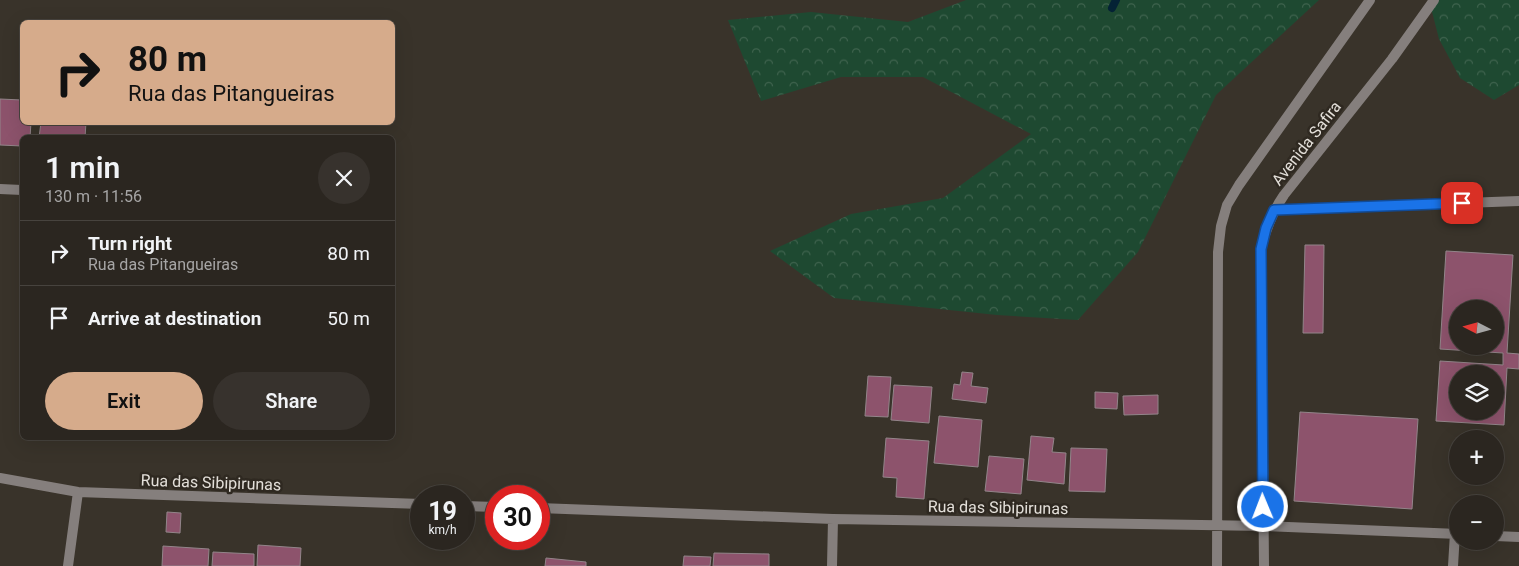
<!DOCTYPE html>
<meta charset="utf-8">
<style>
:root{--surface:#2b2620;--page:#37322d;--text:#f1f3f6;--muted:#a6a5a5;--line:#47433e;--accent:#d6ab8b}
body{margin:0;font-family:Roboto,sans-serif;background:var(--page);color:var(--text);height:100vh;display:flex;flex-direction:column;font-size:19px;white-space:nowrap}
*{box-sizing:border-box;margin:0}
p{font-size:16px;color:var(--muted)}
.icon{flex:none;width:28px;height:28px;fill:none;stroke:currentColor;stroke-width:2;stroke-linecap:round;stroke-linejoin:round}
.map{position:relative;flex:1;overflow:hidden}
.details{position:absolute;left:20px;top:135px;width:375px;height:305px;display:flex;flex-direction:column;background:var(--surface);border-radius:8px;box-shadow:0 5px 20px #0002,0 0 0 1px var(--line)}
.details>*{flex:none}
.hud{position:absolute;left:20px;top:20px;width:375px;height:105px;border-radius:8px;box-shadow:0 5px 20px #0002,0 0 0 1px var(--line);background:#d6ab8b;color:#111;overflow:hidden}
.needle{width:32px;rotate:276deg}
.controls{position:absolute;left:1449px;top:300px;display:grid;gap:10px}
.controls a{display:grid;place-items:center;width:55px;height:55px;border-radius:50%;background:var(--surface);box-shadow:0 5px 20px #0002,0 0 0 1px var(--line);font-size:25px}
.speed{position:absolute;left:410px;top:485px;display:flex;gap:10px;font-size:25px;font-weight:700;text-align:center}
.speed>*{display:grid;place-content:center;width:65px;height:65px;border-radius:50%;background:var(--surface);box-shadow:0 5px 20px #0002,0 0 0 1px var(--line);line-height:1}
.speed small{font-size:12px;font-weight:400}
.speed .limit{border:8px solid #d22;background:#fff;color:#111}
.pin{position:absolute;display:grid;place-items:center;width:42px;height:42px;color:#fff;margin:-21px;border-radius:10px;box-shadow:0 2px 8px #0006}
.me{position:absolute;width:55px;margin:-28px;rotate:359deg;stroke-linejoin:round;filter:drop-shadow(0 0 4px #0008)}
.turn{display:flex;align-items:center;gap:18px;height:105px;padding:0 25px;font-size:22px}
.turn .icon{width:65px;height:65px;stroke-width:2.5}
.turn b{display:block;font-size:35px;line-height:42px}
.round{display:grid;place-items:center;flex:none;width:52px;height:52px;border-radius:26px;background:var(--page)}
.headline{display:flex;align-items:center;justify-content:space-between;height:85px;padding:0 25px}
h1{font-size:30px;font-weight:600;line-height:38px}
.cta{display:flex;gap:10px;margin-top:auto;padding:10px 25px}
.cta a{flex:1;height:58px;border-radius:30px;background:var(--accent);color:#111;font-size:20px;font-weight:600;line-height:58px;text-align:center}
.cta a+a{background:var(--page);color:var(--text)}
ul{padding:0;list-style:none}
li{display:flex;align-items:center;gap:15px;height:65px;padding:0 25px;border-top:1px solid var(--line)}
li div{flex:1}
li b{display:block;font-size:19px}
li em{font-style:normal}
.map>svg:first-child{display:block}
.forest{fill:url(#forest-crowns)}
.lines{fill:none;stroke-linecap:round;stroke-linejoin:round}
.stream{stroke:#042235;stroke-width:8}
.building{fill:#8d536c;stroke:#93858a;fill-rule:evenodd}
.street{stroke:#857f7d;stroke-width:10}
.route-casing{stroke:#114b97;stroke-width:12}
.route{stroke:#1a73e8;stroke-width:9}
.labels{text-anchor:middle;stroke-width:5;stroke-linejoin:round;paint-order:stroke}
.street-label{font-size:16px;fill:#e3dfd9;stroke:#2f2921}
</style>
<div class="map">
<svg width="1519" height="566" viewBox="0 0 1519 566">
<defs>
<pattern id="forest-crowns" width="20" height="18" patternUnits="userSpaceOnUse" patternTransform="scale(1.25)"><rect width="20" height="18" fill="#1e4931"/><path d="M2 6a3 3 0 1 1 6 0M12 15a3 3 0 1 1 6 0" fill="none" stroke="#3f634e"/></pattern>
</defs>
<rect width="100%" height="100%" fill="#39332a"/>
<path class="forest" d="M 966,0 L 1319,0 L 1216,95 L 1138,252 L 1078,320 L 997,315 L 834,298 L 770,251 L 851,214 L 943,198 L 1031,134 L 923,77 L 841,77 L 761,101 L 728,20 L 811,12 L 908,22 Z
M 1429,0 L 1519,0 L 1519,85 L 1494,100 L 1460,78 L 1439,39 Z"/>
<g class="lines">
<path class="stream" d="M 1112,8 L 1116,0"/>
</g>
<path class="building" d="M 0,99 L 22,100 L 22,122 L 31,122 L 30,138 L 22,138 L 22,146 L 0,145 Z
M 41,122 L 86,122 L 85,138 L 39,138 Z
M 1305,245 L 1324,245 L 1323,333 L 1303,333 Z
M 1446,251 L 1513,255 L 1507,353 L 1519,354 L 1519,369 L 1507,368 L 1504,425 L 1436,421 L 1440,361 L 1503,365 L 1503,353 L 1440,349 ZM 1458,309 L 1495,309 L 1495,346 L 1458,346 ZM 1458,374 L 1495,374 L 1495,411 L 1458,411 Z
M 962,372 L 973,373 L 971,386 L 988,388 L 986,403 L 952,399 L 954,384 L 960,385 Z
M 868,376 L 891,377 L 888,417 L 865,416 Z
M 894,385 L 932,387 L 929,423 L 891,420 Z
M 1095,392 L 1118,393 L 1117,409 L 1095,408 Z
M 1158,395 L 1158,414 L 1124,415 L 1123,396 Z
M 1300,412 L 1418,419 L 1412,509 L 1294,501 Z
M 939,416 L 982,420 L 978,467 L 934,463 Z
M 1031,436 L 1054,438 L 1052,452 L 1066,453 L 1064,484 L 1027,480 Z
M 886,438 L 929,441 L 924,499 L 896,497 L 897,478 L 883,477 Z
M 1071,448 L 1107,449 L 1105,492 L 1069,491 Z
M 989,456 L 1024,459 L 1021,494 L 985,491 Z
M 167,512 L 181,513 L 180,533 L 166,532 Z
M 258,545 L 301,548 L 300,566 L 257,566 Z
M 163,546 L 209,549 L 208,566 L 162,566 Z
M 213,552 L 254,554 L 254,566 L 212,566 Z
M 714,553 L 769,554 L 769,566 L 713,566 Z
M 684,556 L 711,557 L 710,566 L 683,566 Z
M 546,558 L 586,562 L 586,566 L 545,566 Z"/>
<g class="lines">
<path class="street" d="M 0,189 L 22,190
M 1274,210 L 1519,201
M 0,478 L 78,492 L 421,504
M 464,506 L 496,507
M 539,508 L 833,519 L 1263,526 L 1458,534
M 1495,536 L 1519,537
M 68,566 L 78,492
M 832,566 L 833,519
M 1217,566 L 1218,252 L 1221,226 L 1227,205 L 1239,185 L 1370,0
M 1264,566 L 1261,249 C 1266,229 1272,212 1284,195 L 1392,59 L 1434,0
M 1453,566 L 1455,533"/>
</g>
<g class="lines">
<g class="route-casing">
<path id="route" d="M 1263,507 L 1261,249 L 1266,228 L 1274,210 L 1462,203"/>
</g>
<use href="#route" class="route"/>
</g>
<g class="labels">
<g class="street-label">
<text transform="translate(1306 143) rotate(-52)" y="6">Avenida Safira</text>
<text transform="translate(211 482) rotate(2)" y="6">Rua das Sibipirunas</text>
<text transform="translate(998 507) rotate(1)" y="6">Rua das Sibipirunas</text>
</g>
</g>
</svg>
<div class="controls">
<a><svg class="needle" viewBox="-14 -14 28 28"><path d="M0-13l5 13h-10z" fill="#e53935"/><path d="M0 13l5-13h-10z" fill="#a6a5a5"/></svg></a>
<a><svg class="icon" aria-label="layers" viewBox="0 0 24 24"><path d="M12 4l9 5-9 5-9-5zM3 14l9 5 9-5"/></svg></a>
<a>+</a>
<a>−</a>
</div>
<div class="speed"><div>19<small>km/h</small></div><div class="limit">30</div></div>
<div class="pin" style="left:1462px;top:203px;background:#d93025"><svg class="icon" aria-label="arrive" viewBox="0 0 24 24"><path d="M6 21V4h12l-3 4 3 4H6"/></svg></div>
<svg class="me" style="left:1263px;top:507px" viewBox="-20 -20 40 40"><circle r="17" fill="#1a73e8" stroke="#fff" stroke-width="3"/><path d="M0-11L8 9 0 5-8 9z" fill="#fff"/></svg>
<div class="hud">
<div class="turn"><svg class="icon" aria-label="right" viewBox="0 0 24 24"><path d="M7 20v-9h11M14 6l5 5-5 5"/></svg><div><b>80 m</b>Rua das Pitangueiras</div></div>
</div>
<section class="details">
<div class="headline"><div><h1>1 min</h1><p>130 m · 11:56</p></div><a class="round"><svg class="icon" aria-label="close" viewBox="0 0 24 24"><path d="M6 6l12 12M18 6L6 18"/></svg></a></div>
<ul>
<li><svg class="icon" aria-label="right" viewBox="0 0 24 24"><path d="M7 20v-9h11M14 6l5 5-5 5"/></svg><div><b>Turn right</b><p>Rua das Pitangueiras</p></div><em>80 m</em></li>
<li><svg class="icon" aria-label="arrive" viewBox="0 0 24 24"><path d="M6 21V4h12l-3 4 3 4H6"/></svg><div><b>Arrive at destination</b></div><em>50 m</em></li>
</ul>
<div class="cta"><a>Exit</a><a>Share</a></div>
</section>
</div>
